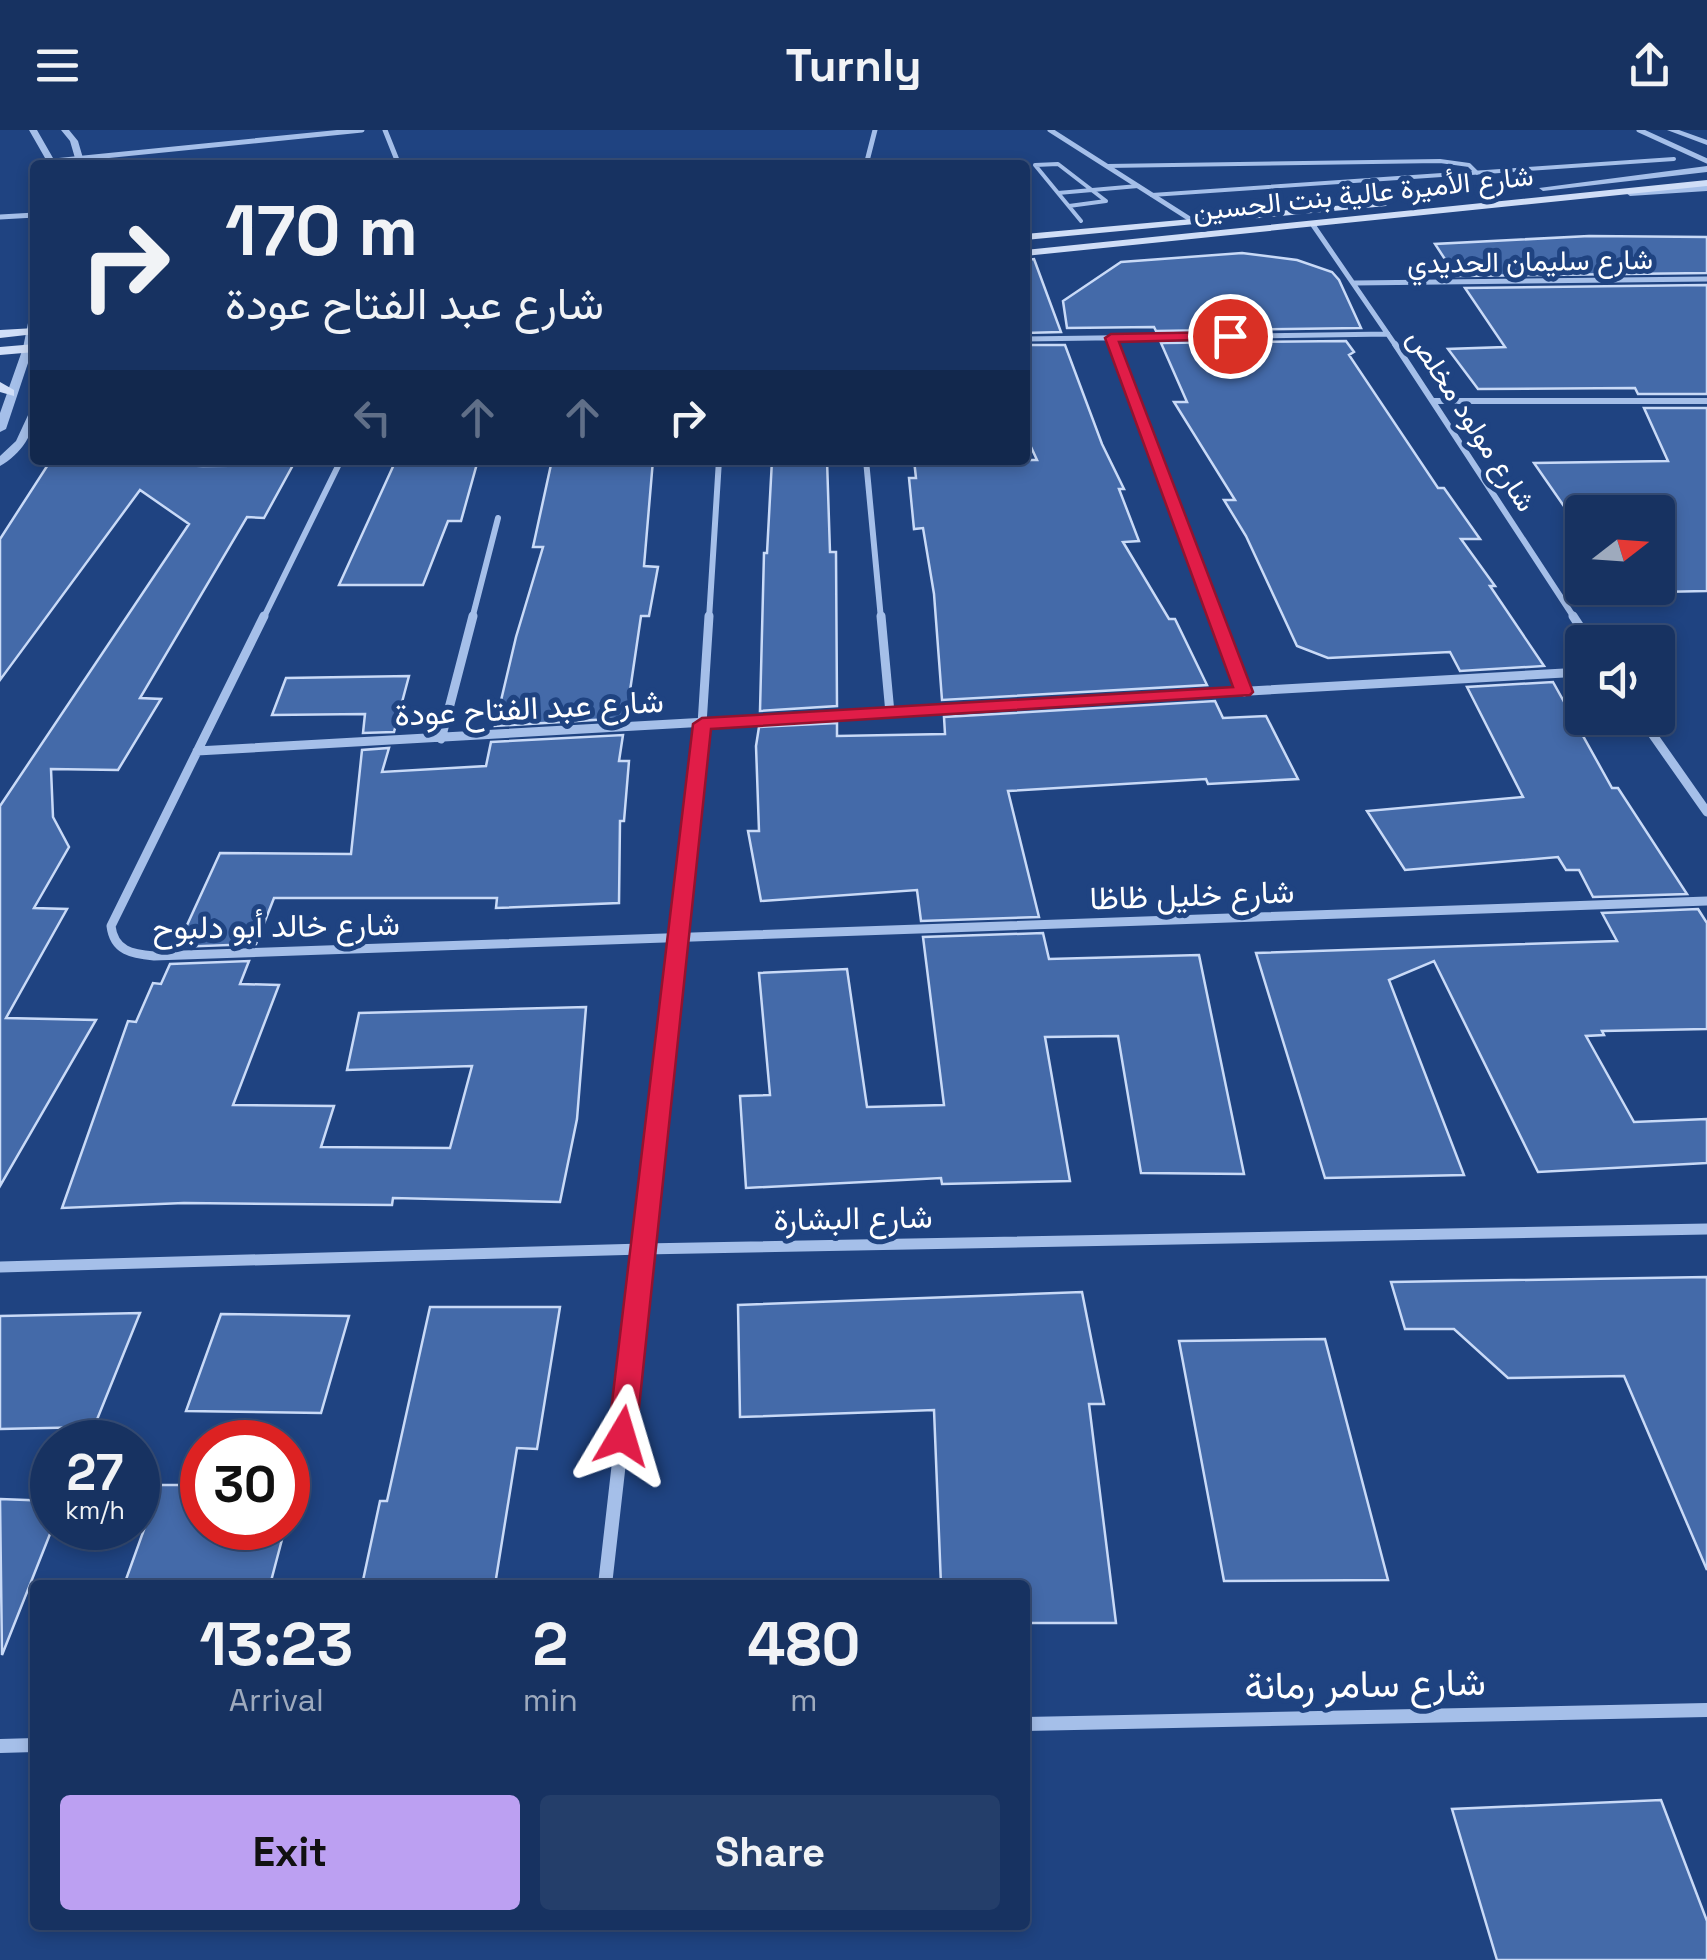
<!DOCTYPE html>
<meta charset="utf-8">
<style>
:root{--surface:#173261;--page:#243e6a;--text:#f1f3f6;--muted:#9eaabd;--line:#364d76;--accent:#bca0f2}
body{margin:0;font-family:"Space Grotesk",Vazirmatn,sans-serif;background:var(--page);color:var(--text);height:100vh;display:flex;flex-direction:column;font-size:38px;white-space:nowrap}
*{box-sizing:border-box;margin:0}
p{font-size:32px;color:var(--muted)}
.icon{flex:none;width:55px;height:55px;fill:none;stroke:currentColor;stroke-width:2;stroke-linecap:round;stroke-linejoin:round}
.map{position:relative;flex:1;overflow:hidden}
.panel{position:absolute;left:30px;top:1450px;width:1000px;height:350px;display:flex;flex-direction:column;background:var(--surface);border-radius:10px;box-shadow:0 5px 15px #0003,0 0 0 2px var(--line)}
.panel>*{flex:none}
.banner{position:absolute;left:30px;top:30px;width:1000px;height:305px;border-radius:10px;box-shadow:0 5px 15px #0003,0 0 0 2px var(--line);background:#173261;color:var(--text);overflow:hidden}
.needle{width:65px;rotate:73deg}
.fabs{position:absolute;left:1565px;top:365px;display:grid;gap:20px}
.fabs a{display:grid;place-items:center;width:110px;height:110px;border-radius:10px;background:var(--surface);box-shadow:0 5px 15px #0003,0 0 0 2px var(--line);font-size:50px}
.speed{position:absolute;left:30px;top:1290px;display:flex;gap:20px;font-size:50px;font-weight:700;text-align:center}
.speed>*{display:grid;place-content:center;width:130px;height:130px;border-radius:50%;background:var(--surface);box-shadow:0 5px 15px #0003,0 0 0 2px var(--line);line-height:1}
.speed small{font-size:25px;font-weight:400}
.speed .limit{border:15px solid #d22;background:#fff;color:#111}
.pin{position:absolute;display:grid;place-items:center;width:85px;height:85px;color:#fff;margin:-42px;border:5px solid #fff;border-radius:50%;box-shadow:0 2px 10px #0007}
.me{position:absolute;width:110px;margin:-55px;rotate:7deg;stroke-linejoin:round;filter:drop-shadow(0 0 8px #0008)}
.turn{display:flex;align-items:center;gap:35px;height:210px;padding:0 30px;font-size:45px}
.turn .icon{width:130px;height:130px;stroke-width:2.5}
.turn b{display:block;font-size:70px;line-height:85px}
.lanes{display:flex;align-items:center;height:95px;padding:0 30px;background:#0003;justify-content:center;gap:50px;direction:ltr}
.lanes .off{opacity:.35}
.eta{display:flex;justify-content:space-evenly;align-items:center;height:170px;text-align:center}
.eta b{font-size:60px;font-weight:700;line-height:70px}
.cta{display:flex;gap:20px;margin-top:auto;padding:20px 30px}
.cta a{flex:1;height:115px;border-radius:10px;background:var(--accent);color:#111;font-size:40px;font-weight:700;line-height:115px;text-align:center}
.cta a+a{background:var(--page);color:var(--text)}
header{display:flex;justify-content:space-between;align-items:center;height:130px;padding:0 30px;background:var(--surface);font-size:45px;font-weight:700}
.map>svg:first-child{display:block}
.building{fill:#446aa9;stroke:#c9daf7;stroke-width:2.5}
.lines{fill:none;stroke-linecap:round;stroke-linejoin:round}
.service{stroke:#a5bfe9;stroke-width:4}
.minor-far4{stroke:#a5bfe9;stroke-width:5}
.minor-far3{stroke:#a5bfe9;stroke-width:6}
.minor-far2{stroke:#a5bfe9;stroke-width:9}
.minor-far1{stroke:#a5bfe9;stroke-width:11}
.minor{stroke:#a5bfe9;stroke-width:14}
.tertiary{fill:#a5bfe9;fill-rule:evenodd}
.secondary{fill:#d0def7;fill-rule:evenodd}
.route{fill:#e11d48;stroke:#92132f;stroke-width:2.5}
.labels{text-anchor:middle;stroke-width:10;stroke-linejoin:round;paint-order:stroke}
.far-street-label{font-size:28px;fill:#fff;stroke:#1f4381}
.street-label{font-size:32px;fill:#fff;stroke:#1f4381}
.near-street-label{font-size:38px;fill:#fff;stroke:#1f4381}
</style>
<header><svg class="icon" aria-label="menu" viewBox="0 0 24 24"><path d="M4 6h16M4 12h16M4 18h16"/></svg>Turnly<svg class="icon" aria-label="share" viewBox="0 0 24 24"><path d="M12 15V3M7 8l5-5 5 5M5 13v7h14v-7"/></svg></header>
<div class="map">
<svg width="1707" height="1830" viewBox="0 0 1707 1830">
<rect width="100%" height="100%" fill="#1f4381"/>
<path class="building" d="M 1589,106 L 1707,107 L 1707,143 L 1456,146 L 1435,114 Z
M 1242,123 L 1297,130 L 1332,142 L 1339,150 L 1361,198 L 1156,201 L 1154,197 L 1067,198 L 1063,171 L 1121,132 Z
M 1034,129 L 1061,202 L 1025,203 L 1025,130 Z
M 1707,155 L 1707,264 L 1638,264 L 1635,258 L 1478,259 L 1448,219 L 1505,217 L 1465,158 Z
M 1346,211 L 1354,222 L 1349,225 L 1438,358 L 1444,358 L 1480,409 L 1461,409 L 1495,456 L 1490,456 L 1544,536 L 1460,541 L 1450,522 L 1328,528 L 1297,516 L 1246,406 L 1224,370 L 1235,370 L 1174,272 L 1187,272 L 1161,213 Z
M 1025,215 L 1065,215 L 1102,314 L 1124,359 L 1119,359 L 1139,411 L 1123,412 L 1169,489 L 1175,489 L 1207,555 L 942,570 L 934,464 L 923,398 L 914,399 L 909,348 L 916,348 L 914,330 L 1037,330 L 1025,304 Z
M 1644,278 L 1707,278 L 1707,461 L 1658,462 L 1658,382 L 1568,382 L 1534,333 L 1668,331 Z
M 51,330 L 203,336 L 293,335 L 264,388 L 247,387 L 140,568 L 161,569 L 118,640 L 51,639 L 53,687 L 69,717 L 34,778 L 67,779 L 6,888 L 96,890 L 0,1056 L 0,676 L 189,394 L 140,360 L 0,550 L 0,409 Z
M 396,330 L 478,330 L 461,391 L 448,391 L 423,455 L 339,455 Z
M 552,330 L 653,330 L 644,436 L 658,437 L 649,486 L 641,486 L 626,588 L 495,596 L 516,507 L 543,417 L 533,417 Z
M 772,330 L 827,330 L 830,422 L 836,422 L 837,576 L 760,581 L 764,423 L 767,423 Z
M 409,546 L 394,602 L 363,603 L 365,584 L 272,585 L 286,548 Z
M 1553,552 L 1612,658 L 1618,658 L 1687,764 L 1593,767 L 1579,740 L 1566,740 L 1558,727 L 1405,740 L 1367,681 L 1523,667 L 1467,557 Z
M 1215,571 L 1223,588 L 1266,586 L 1298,649 L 1208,654 L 1206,649 L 1008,661 L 1039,787 L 921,791 L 917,760 L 761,771 L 748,701 L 759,701 L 756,616 L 759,597 L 837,593 L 837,606 L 945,604 L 944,587 Z
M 623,605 L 619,631 L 629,631 L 624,691 L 620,691 L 619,773 L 496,778 L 497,768 L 274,768 L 256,814 L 177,817 L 220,723 L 351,724 L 362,620 L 389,618 L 382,642 L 486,636 L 491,612 Z
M 1698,779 L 1707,793 L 1707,899 L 1602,901 L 1604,905 L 1586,906 L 1634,992 L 1707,989 L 1707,1033 L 1538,1042 L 1434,831 L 1389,850 L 1464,1045 L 1325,1048 L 1256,823 L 1617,811 L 1602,783 Z
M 1043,803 L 1049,829 L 1199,825 L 1244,1044 L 1141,1043 L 1118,906 L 1045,907 L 1070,1051 L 942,1054 L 941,1048 L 746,1058 L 740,966 L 770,965 L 759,843 L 847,839 L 867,977 L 944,975 L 923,807 Z
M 249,831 L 240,854 L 279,855 L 233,975 L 334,976 L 321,1017 L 450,1018 L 472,936 L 347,940 L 359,883 L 586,877 L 577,989 L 560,1072 L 393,1068 L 392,1075 L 184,1073 L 62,1078 L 128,891 L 136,892 L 153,853 L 161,854 L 170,834 Z
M 1707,1147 L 1707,1440 L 1624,1246 L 1508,1248 L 1454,1199 L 1405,1199 L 1391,1152 Z
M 1082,1162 L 1104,1274 L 1089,1274 L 1116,1493 L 1025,1493 L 1025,1455 L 941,1455 L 934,1280 L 740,1287 L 738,1175 Z
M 430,1177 L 560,1177 L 537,1319 L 517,1318 L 495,1455 L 362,1455 L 380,1371 L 387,1371 Z
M 140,1183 L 94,1297 L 0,1299 L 0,1186 Z
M 221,1184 L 349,1186 L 321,1283 L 186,1281 Z
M 1325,1209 L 1388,1450 L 1224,1451 L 1179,1211 Z
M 160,1355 L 202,1355 L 202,1398 L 285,1398 L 270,1455 L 124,1455 Z
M 0,1369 L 52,1371 L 52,1399 L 2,1525 Z
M 1661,1670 L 1707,1791 L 1707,1830 L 1497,1830 L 1452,1679 Z"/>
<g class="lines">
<path class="service" d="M 1107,36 L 1440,31 L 1469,35 L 1477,43
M 1058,63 L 1138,56
M 1152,65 L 1674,29
M 1069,76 L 1106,71 L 1058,34 L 1035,35 L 1081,91"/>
<path class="minor-far4" d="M 385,0 L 399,35
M 1050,0 L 1193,91
M 1639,0 L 1707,31
M 54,31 L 362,0
M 742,31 L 742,35
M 866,35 L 875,0
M 0,87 L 35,85
M 1313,95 L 1396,216
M 1354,153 L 1707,149
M 1111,208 L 1114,216
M 1025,209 L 1388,204"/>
<path class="minor-far3" d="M 1113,214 L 1216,489
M 1395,214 L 1575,489
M 1434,271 L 1707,271
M 866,330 L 881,489
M 263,489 L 341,330
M 472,489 L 498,388
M 709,489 L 719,330"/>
<path class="minor-far2" d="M 264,486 L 111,796 C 114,821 132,824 154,826 L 1707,771
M 881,486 L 890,583
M 1216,486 L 1244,562
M 1573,486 L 1590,512
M 1641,588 L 1707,682
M 441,609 L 473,486
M 197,621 L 1582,542
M 675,835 L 702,594 L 709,486"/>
<path class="minor-far1" d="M 0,1137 L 643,1119 L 1707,1099
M 625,1274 L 675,832"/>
<path class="minor" d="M 605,1455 L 626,1271
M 1025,1594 L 1707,1580
M 0,1616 L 35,1615"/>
<path class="tertiary" d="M 29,0 L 37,0 L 57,35 L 49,35 Z
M 61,0 L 69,0 L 78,11 L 85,35 L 77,35 L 70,11 Z
M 1667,0 L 1679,0 L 1707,10 L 1707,15 Z
M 1707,36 L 1707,42 L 1543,61 L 1539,58 Z
M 1707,55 L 1707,61 L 1630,66 L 1626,63 L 1630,60 Z
M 35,180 L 33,218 L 6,299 L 0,302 L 0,283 L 23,218 L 30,183 Z
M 35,280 C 35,304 21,324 0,336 L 0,326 L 16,311 L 29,283 Z"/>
<path class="secondary" d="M 1707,50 L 1707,56 L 1025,126 L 1025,120 Z
M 1390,71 L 1386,76 L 1025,110 L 1025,104 Z
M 35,198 L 35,204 L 0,208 L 0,200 Z
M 35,214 L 35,222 L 0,225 L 0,217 Z
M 0,252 L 14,260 L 14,266 L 0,262 Z"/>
</g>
<path class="route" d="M 1230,202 L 1236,206 L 1234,209 L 1119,212 L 1253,562 L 1250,565 L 711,599 L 636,1306 L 632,1313 L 622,1316 L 612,1313 L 608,1306 L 693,594 L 702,588 L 1233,557 L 1105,208 L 1111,204 Z"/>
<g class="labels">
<g class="far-street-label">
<text transform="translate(1363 63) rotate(-6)" y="10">شارع الأميرة عالية بنت الحسين</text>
<text transform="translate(1530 131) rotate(-1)" y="10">شارع سليمان الحديدي</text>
<text transform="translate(1472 290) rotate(57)" y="10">شارع مولود مخلص</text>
</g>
<g class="street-label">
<text transform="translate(529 578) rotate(-3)" y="11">شارع عبد الفتاح عودة</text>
<text transform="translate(1192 765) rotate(-2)" y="11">شارع خليل ظاظا</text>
<text transform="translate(276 796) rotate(-1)" y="11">شارع خالد أبو دلبوح</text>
<text transform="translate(853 1088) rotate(-1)" y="11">شارع البشارة</text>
</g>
<g class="near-street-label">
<text transform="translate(1365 1554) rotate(-1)" y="13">شارع سامر رمانة</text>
</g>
</g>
</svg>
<div class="fabs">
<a><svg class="needle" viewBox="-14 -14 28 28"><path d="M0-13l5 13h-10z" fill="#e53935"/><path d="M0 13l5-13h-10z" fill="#9eaabd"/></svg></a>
<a><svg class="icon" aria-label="sound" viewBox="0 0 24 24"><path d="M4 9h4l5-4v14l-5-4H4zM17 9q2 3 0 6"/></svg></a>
</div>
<div class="speed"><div>27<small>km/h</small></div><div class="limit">30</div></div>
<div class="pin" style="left:1230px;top:206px;background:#d93025"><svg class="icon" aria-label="arrive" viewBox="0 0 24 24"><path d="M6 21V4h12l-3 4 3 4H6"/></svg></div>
<svg class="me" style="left:622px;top:1306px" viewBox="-20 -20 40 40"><path d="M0-17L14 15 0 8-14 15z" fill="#e11d48" stroke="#fff" stroke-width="4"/></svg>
<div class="banner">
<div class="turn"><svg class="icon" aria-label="right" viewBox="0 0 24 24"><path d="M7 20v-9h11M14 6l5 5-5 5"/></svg><div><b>170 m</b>شارع عبد الفتاح عودة</div></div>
<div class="lanes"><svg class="icon off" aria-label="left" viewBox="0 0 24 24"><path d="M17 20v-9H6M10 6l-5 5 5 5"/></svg><svg class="icon off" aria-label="ahead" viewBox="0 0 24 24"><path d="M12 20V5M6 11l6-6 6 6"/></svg><svg class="icon off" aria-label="ahead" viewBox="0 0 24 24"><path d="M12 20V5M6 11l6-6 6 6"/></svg><svg class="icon" aria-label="right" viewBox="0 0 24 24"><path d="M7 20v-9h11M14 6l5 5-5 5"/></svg></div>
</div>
<section class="panel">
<div class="eta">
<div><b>13:23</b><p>Arrival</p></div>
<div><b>2</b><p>min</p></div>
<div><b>480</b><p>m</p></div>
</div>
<div class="cta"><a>Exit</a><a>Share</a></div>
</section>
</div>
